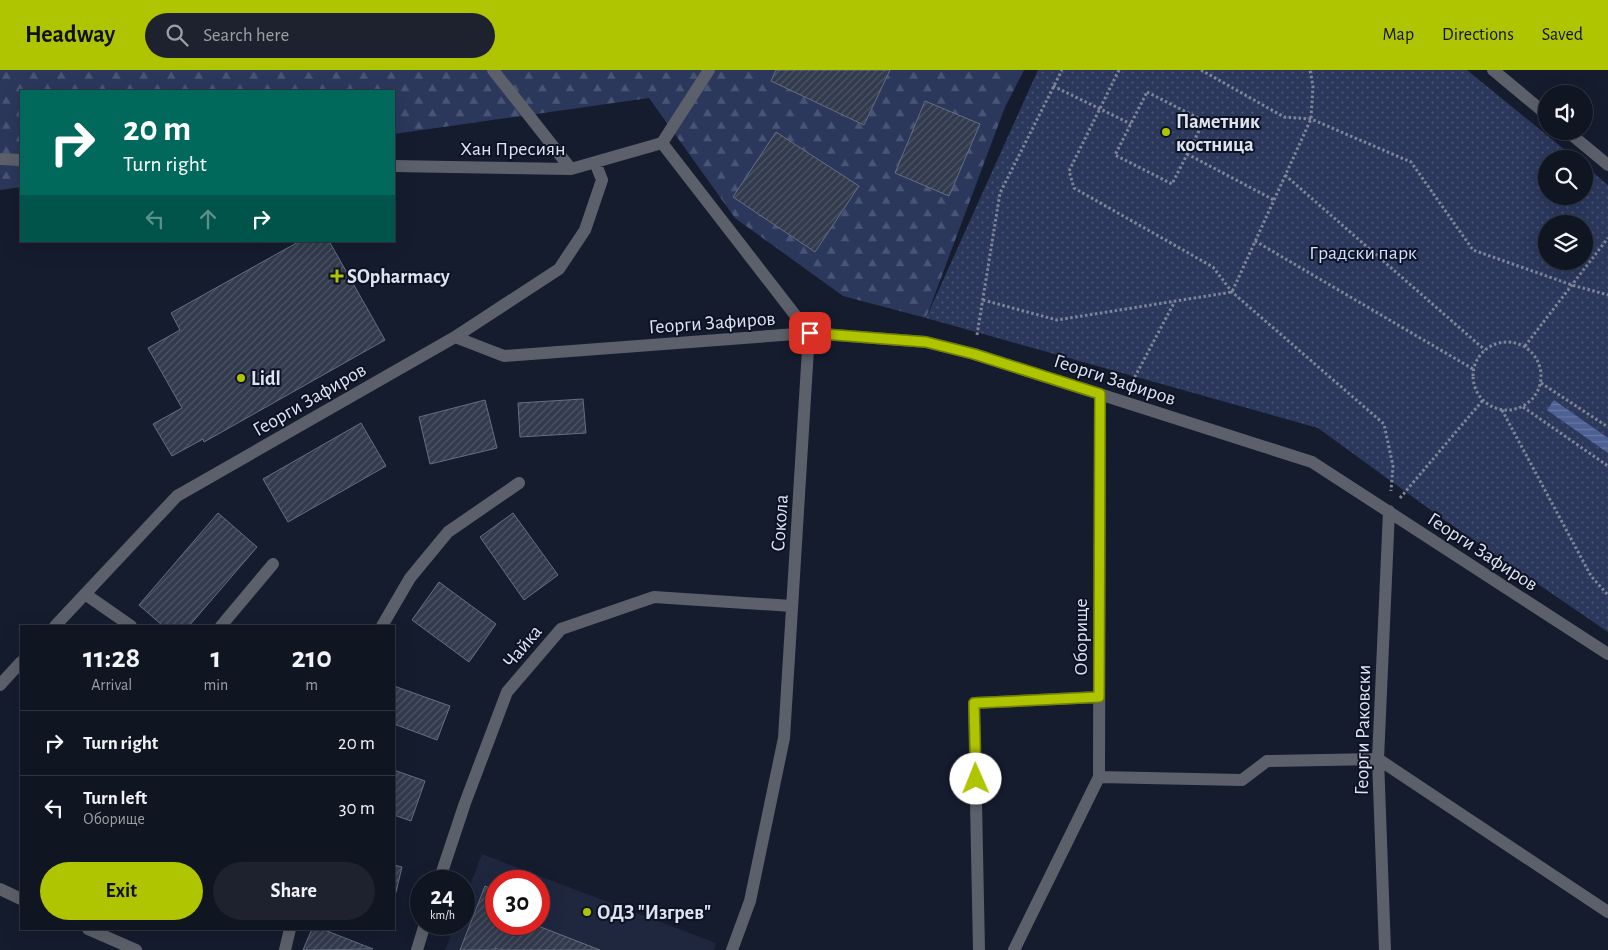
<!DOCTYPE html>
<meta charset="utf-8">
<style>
:root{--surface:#101522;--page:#1e222f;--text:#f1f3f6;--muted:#9c9fa5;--line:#303440;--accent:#b0c501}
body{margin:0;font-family:"Alegreya Sans",sans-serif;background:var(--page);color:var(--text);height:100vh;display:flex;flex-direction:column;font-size:19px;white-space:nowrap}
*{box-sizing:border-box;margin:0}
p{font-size:16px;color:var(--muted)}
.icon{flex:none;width:28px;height:28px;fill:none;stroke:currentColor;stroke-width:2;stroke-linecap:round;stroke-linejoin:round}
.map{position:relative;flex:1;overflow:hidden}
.side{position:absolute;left:20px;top:555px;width:375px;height:305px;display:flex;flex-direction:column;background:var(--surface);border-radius:0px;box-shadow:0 5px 20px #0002,0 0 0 1px var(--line)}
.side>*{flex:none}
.hud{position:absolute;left:20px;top:20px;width:375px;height:152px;border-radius:0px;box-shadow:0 5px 20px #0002,0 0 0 1px var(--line);background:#00695c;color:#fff;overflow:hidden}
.tools{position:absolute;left:1538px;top:15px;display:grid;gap:10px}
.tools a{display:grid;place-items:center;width:55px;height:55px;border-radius:50%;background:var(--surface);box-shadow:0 5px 20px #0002,0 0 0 1px var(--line);font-size:25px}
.speed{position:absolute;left:410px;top:800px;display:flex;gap:10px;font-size:25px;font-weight:700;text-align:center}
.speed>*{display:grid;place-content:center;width:65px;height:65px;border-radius:50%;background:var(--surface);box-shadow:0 5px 20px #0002,0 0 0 1px var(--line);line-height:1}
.speed small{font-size:12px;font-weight:400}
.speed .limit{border:8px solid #d22;background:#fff;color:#111}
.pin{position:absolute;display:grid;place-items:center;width:42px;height:42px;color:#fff;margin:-21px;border-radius:10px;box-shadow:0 2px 8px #0006}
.me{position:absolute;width:55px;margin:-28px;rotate:359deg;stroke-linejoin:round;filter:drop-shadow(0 0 4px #0008)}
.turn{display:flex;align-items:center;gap:18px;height:105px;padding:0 20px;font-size:22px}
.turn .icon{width:65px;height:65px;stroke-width:2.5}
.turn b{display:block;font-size:35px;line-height:42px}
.lanes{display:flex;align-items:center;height:48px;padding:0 20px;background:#0003;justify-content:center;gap:25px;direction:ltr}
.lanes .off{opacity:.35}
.eta{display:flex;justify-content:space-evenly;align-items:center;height:85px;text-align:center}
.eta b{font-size:30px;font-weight:600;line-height:35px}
.primary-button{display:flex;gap:10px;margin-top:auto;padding:10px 20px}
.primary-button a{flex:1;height:58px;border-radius:30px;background:var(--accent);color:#111;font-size:20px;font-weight:600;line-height:58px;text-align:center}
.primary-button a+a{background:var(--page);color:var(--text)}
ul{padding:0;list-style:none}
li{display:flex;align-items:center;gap:15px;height:65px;padding:0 20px;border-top:1px solid var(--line)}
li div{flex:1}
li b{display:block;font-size:19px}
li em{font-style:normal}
header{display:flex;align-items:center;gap:30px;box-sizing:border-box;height:70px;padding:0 25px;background:var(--accent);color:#111}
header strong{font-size:24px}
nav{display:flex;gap:28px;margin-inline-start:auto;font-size:18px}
.search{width:350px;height:45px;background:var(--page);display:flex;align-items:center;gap:12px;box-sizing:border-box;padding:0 18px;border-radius:28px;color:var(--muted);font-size:19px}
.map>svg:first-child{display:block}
.built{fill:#1e273e;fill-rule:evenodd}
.forest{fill:url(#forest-firs)}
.park{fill:url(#park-dots);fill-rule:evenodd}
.water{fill:url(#water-rules)}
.building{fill:url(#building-hatch);stroke:#656e83}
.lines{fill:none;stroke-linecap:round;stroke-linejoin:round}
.path{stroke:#7f8594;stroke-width:3;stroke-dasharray:2.5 2.5;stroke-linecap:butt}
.minor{stroke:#5c606a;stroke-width:12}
.route-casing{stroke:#728001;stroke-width:12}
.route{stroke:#b0c501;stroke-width:9}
.poi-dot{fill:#b0c501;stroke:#0d1324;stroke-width:2}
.labels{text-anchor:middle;stroke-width:4;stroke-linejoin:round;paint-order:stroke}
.poi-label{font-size:20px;font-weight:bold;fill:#dee3f0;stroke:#0d1324;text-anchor:start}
.street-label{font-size:20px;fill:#dee3f0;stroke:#0d1324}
.park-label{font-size:20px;fill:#d1defe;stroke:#0d1324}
</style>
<header>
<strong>Headway</strong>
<div class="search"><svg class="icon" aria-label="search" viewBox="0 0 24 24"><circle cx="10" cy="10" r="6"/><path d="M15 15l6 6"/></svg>Search here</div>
<nav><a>Map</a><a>Directions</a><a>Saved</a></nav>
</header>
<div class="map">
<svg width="1608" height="880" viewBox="0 0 1608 880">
<defs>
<pattern id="forest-firs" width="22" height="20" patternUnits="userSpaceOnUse" patternTransform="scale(1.25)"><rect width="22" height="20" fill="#2b385c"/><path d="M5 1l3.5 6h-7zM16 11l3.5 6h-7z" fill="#495574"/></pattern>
<pattern id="park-dots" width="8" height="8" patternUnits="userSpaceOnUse" patternTransform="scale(1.25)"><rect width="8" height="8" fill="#2b385c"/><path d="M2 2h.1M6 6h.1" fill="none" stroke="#495574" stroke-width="1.8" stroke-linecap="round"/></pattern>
<pattern id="water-rules" width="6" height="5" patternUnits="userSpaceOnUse" patternTransform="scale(1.25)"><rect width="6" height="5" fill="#4d6094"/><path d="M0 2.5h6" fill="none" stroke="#6677a3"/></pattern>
<pattern id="building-hatch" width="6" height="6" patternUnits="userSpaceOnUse" patternTransform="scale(1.25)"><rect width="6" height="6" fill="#323a4d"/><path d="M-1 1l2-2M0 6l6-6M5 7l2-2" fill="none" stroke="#4f5667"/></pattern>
</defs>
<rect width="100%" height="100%" fill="#151c2e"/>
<path class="built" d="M 482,784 L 716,873 L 714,880 L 445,880 L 455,854 L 464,854 L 464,831 ZM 496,811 L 539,811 L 539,854 L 496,854 Z"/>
<path class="forest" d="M 0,0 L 1024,0 L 1005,37 L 926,248 L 843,226 L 735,148 L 649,28 L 394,64 L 394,21 L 21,21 L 21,117 L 0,120 Z"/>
<path class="park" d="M 1038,0 L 1467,0 L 1576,89 L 1546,89 L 1546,126 L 1584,126 L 1584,95 L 1608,115 L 1608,562 L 1443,449 L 1318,358 L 926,248 ZM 1546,154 L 1584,154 L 1584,191 L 1546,191 Z"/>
<path class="water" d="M 1554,330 L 1608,368 L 1608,383 L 1547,340 Z"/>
<path class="building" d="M 776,0 L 890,0 L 864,55 L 771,11 Z
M 925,31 L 980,54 L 949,126 L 895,103 Z
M 776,62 L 859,116 L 815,182 L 733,127 Z
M 300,171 L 329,171 L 385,270 L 204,372 L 203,369 L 172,386 L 153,354 L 182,338 L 148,278 L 180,260 L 171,243 Z
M 583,329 L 586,363 L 520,367 L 518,333 Z
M 485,330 L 497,378 L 430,394 L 419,347 Z
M 361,353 L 386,396 L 288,452 L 263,409 Z
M 218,443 L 257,477 L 189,556 L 163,556 L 139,535 Z
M 513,443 L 558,505 L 524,530 L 480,467 Z
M 439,512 L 496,554 L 469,592 L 412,550 Z
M 394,616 L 450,636 L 437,670 L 394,654 Z
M 394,700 L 425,711 L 411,751 L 394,745 Z
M 394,795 L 402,797 L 394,830 Z
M 485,816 L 496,821 L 496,854 L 533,854 L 600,880 L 500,880 L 495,878 L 495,880 L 460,880 Z
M 312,859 L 322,859 L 373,879 L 303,880 Z"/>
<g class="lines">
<path class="path" d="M 1119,0 L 1069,101 L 1074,118 L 1213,197 L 1232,222 L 1384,354 L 1393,396 L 1391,421
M 1201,0 L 1284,47 L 1311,49 L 1411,92 L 1473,180 L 1572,215 L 1608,225
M 1053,16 L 1131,54
M 1147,22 L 1204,51 L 1172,114 L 1115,85 Z
M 1187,84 L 1274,130
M 1285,105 L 1485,280
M 1255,171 L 1473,299
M 983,230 L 1057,250 L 1232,222 L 1311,49 L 1313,16 L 1310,0
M 977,265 L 1000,123 L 1062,0
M1473 306a34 34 0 1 1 68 0a34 34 0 1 1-68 0Z
M 1525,276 L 1608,168
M 1541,313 L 1608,357
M 1130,316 L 1175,231
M 1523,337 L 1608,396
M 1502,340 L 1591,506 L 1608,525
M 1400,428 L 1483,330"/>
<path class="minor" d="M 493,0 L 571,99
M 1493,0 L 1546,44
M 1567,61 L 1608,95
M 662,73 L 809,263 L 784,668 L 750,831 L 732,880
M 0,89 L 21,90
M 394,96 L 571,99 L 662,73 L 709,0
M 455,267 L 559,199 L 585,160 L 602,110 L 595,92
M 85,524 L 131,556
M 55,556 L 177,426 L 455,267 L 504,286 L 809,263 L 926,272 L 974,284 L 1312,392 L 1608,584
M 221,556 L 273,494
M 382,556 L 410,508 L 448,462 L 519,413
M 0,615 L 21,592
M 1099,707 L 1242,710 L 1267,691 L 1378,689 L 1608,842
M 439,811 L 465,733 L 507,622 L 561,559 L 654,527 L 792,536
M 0,819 L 21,829
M 88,859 L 136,880
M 285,880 L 290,859
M 417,880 L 425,854
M 979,880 L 974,633 L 1099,627
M 1014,880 L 1099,707 L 1100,324
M 1385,880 L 1378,689 L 1389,441"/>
</g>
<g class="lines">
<g class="route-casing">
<path id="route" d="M 810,263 L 926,272 L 974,284 L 1100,324 L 1099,627 L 974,633 L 976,709"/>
</g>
<use href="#route" class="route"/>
</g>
<g class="poi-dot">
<circle cx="1166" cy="62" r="5"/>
<path d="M334.5 198.5h5v5h5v5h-5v5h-5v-5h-5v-5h5z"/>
<circle cx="241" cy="308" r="5"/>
<circle cx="587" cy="842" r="5"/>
</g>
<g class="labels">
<g class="poi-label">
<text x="1176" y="58">Паметник<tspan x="1176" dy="23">костница</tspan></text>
<text x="347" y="213">SOpharmacy</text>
<text x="251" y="315">Lidl</text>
<text x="597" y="849">ОДЗ "Изгрев"</text>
</g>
<g class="street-label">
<text x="513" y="85">Хан Пресиян</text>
<text transform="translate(712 252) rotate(-4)" y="7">Георги Зафиров</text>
<text transform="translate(1115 309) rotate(18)" y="7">Георги Зафиров</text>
<text transform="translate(309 329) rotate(-30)" y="7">Георги Зафиров</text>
<text transform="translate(779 453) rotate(-86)" y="7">Сокола</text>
<text transform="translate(1483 481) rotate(33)" y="7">Георги Зафиров</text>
<text transform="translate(1080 567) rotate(-90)" y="7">Оборище</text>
<text transform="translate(522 576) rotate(-50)" y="7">Чайка</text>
<text transform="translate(1362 660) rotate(-89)" y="7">Георги Раковски</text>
</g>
<g class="park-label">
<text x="1363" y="189">Градски парк</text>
</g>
</g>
</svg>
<div class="tools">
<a><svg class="icon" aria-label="sound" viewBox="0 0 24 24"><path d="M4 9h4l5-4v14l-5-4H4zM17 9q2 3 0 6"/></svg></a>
<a><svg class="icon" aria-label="search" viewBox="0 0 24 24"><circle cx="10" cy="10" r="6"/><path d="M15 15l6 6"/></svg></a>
<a><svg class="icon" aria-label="layers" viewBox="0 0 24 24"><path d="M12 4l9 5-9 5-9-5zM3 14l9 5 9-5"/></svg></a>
</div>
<div class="speed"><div>24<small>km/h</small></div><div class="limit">30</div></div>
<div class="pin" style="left:810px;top:263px;background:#d93025"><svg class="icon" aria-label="arrive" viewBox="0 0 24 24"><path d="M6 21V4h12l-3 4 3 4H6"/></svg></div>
<svg class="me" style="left:976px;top:709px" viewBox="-20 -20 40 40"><circle r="19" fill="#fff"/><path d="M0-13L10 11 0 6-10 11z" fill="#b0c501"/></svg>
<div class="hud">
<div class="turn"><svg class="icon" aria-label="right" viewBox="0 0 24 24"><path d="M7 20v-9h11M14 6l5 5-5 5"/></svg><div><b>20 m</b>Turn right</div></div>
<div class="lanes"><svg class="icon off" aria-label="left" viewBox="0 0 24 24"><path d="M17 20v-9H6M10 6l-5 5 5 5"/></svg><svg class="icon off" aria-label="ahead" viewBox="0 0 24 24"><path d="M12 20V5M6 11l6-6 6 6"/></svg><svg class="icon" aria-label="right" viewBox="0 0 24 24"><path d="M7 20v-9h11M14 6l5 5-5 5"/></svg></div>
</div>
<section class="side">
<div class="eta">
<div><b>11:28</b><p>Arrival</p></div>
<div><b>1</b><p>min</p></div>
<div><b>210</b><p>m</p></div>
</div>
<ul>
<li><svg class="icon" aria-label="right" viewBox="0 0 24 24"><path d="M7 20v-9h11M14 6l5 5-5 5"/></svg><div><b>Turn right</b></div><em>20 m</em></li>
<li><svg class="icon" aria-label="left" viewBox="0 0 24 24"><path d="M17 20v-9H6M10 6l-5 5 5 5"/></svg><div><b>Turn left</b><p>Оборище</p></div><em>30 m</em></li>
</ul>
<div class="primary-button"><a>Exit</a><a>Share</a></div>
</section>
</div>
